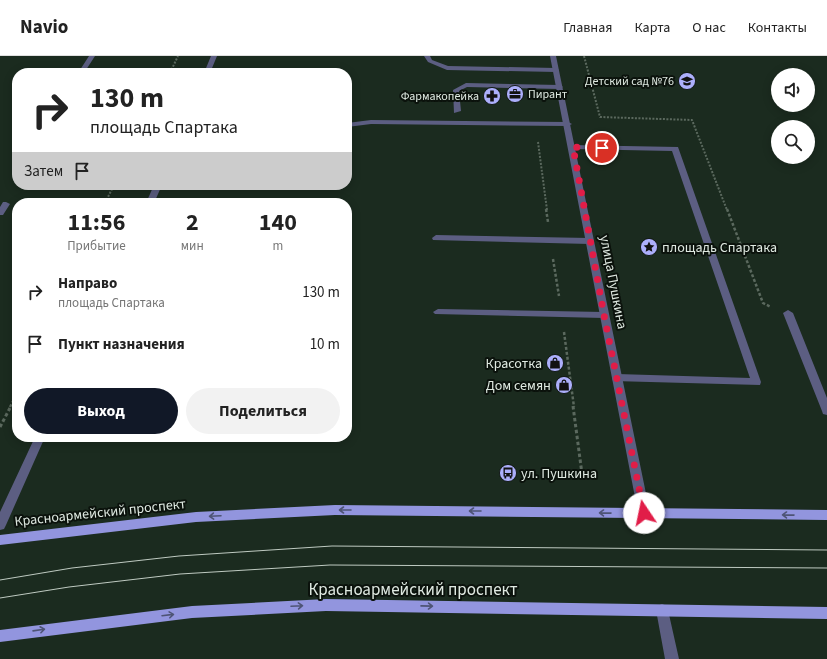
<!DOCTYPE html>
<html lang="ru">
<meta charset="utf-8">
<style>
:root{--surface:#fff;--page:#f2f2f2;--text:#222;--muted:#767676;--line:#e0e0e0;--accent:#111827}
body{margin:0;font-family:"Source Sans 3",sans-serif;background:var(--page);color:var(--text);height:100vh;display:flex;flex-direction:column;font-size:15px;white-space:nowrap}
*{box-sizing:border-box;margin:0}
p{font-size:13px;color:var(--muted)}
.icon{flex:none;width:22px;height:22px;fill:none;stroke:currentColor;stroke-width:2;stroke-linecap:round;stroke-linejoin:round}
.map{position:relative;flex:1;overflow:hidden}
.details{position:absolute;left:12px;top:142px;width:340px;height:244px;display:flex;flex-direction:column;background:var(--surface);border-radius:16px;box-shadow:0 2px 10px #0003}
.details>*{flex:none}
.guide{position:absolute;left:12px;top:12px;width:340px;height:122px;border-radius:16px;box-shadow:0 2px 10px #0003;background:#fff;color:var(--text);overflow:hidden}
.controls{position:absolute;left:771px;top:12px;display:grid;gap:8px}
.controls a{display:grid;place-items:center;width:44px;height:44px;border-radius:50%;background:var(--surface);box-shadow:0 2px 10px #0003;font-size:20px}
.pin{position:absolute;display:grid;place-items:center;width:34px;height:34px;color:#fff;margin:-17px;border:2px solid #fff;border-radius:50%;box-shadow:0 1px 4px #0007}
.me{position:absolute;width:44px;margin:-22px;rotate:349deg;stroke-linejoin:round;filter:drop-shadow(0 0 3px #0008)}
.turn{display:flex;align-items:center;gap:14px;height:84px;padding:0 12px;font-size:18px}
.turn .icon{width:52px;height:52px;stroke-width:2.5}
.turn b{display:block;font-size:28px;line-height:34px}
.then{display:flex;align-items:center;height:38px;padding:0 12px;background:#0003;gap:8px;font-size:15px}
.eta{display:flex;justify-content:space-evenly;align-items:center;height:68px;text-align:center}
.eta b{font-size:24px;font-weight:700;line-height:28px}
.cta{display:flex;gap:8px;margin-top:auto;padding:8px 12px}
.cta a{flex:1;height:46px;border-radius:24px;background:var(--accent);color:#fff;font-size:16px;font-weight:700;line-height:46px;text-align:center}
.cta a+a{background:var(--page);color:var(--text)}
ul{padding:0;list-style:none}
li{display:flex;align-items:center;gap:12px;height:52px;padding:0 12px}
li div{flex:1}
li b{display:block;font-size:15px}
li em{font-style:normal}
header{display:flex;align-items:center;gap:24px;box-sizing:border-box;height:56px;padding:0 20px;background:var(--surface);border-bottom:1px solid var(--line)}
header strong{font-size:19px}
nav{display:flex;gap:22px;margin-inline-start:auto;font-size:14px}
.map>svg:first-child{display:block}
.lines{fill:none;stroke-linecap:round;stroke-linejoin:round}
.path-far2{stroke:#5b695e;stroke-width:2;stroke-dasharray:2 1.5;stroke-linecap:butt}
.path-far1{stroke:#5b695e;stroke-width:2.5;stroke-dasharray:3 2;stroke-linecap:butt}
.path{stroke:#5b695e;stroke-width:3;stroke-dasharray:3.5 2.5;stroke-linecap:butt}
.service{fill:#5c5e82;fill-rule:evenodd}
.minor{fill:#5c5e82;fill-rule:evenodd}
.tertiary{fill:#5c5e82;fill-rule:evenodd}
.primary{fill:#9295de;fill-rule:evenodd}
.tram{stroke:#bfcac1;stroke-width:1}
.oneway{stroke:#4e5475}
.route{stroke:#e11d48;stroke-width:7;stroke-dasharray:0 12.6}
.labels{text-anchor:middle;stroke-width:4;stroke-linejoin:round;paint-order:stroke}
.far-poi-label{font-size:12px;fill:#dfe9e1;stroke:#0b120c;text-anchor:end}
.poi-label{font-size:14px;fill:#dfe9e1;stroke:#0b120c;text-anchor:start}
.street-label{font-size:14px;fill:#dfe9e1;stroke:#0b120c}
.near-street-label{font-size:17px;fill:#dfe9e1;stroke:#0b120c}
</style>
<header>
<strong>Navio</strong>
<nav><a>Главная</a><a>Карта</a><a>О нас</a><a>Контакты</a></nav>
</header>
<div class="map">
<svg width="827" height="603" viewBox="0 0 827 603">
<rect width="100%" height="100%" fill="#1b2b1f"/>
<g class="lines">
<path class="path-far2" d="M 584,0 L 600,61 L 692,64 L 727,154
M 170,17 L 178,0
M 538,86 L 547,154
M 105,147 L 114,129"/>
<path class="path-far1" d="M 546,153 L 548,166
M 727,153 L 763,247 L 771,251
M 553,203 L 559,240
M 564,276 L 574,351
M 10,351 L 17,338"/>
<path class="path" d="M 573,350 L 582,418
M 0,371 L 11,350"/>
<path class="service" d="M 89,0 L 95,0 L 84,17 L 78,17 Z
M 424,0 L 430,0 L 432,4 L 448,10 L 556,12 L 559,14 L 556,16 L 447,14 L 428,6 Z
M 466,27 L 560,29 L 563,31 L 560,33 L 467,31 L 459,35 L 461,55 L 454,57 L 453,34 Z
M 371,64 L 568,66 L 572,68 L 568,70 L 371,68 L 347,71 L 347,67 Z
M 570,89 L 678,91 L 761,326 L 760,329 L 613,325 L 612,322 L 617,318 L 750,322 L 672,95 L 573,93 L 569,91 Z
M 3,146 L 6,146 L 10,148 L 3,159 L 0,159 L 0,151 Z
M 436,179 L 590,182 L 594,185 L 590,188 L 433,184 L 432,182 Z
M 438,253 L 604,256 L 609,259 L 604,262 L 435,258 L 433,256 Z
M 788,254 L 793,257 L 827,342 L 827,359 L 823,358 L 822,355 L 783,257 Z"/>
<path class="minor" d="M 550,0 L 556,0 L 650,457 L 648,460 L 644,462 L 640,460 L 638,457 Z
M 662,548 L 667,550 L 668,554 L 679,603 L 665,603 L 656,554 L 657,550 Z"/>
<path class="tertiary" d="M 211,0 L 217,0 L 210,17 L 204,17 Z
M 154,129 L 162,129 L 154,147 L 146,147 Z
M 35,381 L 45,381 L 6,469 L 4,473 L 0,474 L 0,456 Z"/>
<path class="primary" d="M 335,449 L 827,454 L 827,464 L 335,459 L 196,466 L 0,489 L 0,479 L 196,456 Z
M 326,543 L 827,551 L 827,563 L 326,555 L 192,562 L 0,586 L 0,574 L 192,550 Z"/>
<path class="tram" d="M 0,524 L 72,512 L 179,500 L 332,490 L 827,494
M 0,542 L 69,531 L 180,518 L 330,509 L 827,512"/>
</g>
<defs><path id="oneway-shaft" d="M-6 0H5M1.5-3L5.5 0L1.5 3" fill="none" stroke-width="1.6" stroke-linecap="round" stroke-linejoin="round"/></defs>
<g class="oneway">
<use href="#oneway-shaft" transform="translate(345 454) rotate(-180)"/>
<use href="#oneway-shaft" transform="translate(475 455) rotate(-180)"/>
<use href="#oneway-shaft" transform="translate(605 457) rotate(-179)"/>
<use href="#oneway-shaft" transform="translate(788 459) rotate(-179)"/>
<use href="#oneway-shaft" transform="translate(215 460) rotate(177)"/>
<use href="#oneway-shaft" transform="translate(297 550) rotate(-3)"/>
<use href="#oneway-shaft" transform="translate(427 550) rotate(1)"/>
<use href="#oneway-shaft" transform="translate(168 559) rotate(-7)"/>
<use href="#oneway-shaft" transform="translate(39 574) rotate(-8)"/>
</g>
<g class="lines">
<path class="route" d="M 602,92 L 573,91 L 604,259 L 644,457"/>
</g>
<defs>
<g id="school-disc" transform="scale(0.9)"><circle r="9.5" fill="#acaffb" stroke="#0b120c"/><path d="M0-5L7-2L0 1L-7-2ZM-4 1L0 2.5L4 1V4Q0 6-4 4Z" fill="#111"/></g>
<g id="office-disc" transform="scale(0.9)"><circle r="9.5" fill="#acaffb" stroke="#0b120c"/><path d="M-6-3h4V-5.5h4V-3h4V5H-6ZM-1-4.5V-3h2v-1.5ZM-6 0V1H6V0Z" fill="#111"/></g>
<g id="pharmacy-disc" transform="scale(0.9)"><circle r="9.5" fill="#acaffb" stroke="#0b120c"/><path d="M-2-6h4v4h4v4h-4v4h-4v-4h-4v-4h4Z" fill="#111"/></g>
<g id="sight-disc" transform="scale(0.9)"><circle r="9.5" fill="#acaffb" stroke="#0b120c"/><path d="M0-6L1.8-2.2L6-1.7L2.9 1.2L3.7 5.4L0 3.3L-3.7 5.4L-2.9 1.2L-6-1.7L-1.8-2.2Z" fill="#111"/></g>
<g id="shop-disc" transform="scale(0.9)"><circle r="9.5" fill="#acaffb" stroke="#0b120c"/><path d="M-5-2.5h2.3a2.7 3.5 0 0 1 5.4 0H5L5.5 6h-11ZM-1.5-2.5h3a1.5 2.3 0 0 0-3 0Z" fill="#111"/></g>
<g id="bus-disc" transform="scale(0.9)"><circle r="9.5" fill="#acaffb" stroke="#0b120c"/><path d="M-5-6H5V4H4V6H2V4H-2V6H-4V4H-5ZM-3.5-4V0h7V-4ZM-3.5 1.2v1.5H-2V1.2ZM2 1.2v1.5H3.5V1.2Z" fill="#111"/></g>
</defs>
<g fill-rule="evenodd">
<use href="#school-disc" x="687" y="25"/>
<use href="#office-disc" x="515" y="38"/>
<use href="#pharmacy-disc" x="492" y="40"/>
<use href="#sight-disc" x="649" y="191"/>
<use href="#shop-disc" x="555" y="307"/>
<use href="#shop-disc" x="564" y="329"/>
<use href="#bus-disc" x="508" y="417"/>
</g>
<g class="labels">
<g class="far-poi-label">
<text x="674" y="29">Детский сад №76</text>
<text x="528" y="42" text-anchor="start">Пирант</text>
<text x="479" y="44">Фармакопейка</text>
</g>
<g class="poi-label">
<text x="662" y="196">площадь Спартака</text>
<text x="542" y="312" text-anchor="end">Красотка</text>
<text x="551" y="334" text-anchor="end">Дом семян</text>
<text x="521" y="422">ул. Пушкина</text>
</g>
<g class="street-label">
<text transform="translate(614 226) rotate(79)" y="5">улица Пушкина</text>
<text transform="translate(100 456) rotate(-6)" y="5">Красноармейский проспект</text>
</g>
<g class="near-street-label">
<text x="413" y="539">Красноармейский проспект</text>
</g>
</g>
</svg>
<div class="controls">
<a><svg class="icon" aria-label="sound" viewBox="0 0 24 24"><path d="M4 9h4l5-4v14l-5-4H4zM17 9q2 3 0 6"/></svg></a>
<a><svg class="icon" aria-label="search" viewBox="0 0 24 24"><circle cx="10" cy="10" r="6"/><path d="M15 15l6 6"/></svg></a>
</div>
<div class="pin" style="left:602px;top:92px;background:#d93025"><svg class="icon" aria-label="arrive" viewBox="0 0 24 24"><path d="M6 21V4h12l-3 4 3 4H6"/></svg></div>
<svg class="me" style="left:644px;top:457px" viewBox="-20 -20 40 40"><circle r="19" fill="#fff"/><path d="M0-13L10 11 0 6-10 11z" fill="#e11d48"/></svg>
<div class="guide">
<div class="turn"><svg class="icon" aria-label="right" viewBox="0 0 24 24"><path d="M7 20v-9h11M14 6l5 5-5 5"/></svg><div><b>130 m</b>площадь Спартака</div></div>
<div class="then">Затем<svg class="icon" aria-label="arrive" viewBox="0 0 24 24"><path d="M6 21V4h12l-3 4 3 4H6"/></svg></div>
</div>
<section class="details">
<div class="eta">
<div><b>11:56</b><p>Прибытие</p></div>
<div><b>2</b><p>мин</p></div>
<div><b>140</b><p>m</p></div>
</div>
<ul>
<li><svg class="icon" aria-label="right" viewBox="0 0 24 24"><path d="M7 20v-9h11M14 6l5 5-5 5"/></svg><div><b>Направо</b><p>площадь Спартака</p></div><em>130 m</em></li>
<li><svg class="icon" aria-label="arrive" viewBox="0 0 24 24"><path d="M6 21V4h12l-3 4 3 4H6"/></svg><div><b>Пункт назначения</b></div><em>10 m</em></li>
</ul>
<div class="cta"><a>Выход</a><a>Поделиться</a></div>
</section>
</div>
